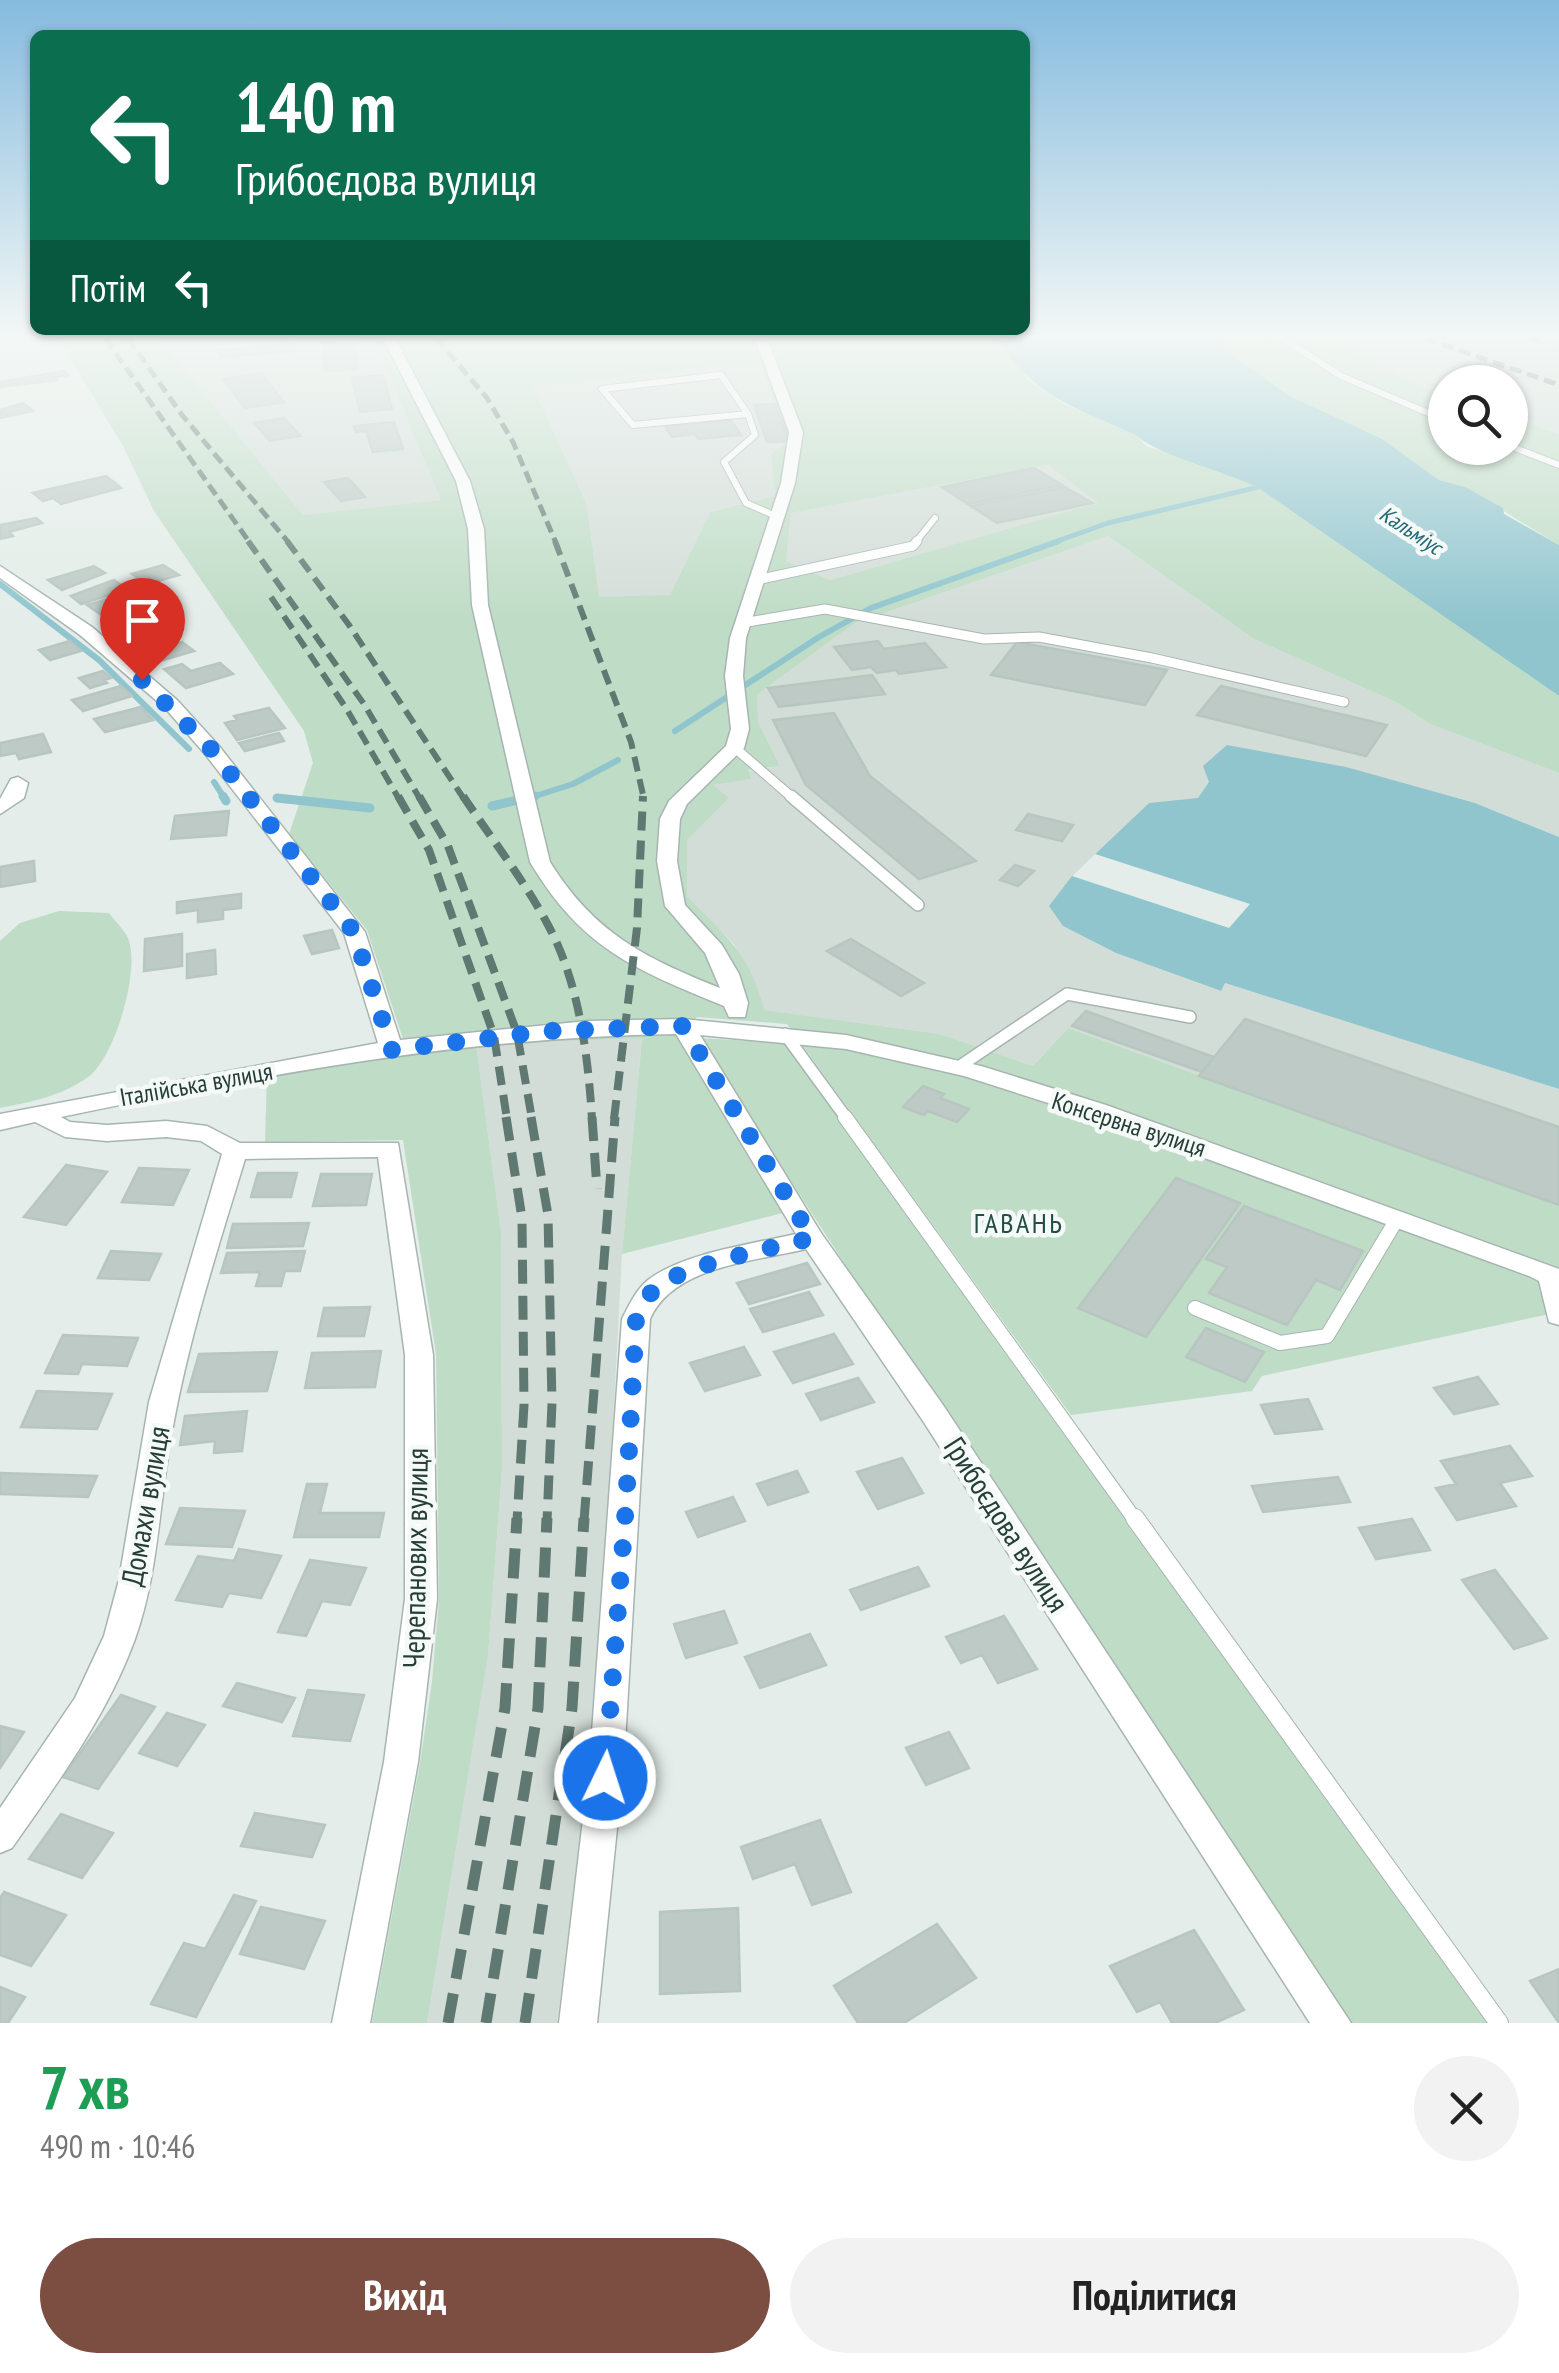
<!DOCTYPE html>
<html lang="uk">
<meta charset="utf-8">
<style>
:root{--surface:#fff;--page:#f2f2f2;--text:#222;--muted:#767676;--accent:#7c4e41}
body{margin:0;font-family:"PT Sans Narrow",sans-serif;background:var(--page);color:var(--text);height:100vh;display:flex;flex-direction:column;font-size:38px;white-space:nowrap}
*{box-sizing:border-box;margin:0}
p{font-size:32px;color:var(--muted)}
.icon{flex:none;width:55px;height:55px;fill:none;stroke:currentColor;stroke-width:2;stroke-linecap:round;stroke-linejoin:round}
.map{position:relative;height:2023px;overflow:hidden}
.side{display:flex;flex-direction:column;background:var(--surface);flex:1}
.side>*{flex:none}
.top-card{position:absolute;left:30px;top:30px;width:1000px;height:305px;border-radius:15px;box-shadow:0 2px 8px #0004;background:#0b6e4f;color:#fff;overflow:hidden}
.buttons{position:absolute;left:1428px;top:365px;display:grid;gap:20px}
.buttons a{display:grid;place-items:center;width:100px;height:100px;border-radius:50%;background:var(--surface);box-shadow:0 2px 8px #0004;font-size:50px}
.pin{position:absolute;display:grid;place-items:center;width:85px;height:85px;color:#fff;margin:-102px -42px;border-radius:50% 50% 50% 0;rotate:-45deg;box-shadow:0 0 10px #0007}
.pin .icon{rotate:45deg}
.me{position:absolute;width:110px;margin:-55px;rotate:4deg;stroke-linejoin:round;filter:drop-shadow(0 0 8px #0008)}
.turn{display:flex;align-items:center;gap:35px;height:210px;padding:0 40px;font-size:45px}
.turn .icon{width:130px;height:130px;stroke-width:2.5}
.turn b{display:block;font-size:70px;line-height:85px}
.then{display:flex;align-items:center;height:95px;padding:0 40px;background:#0003;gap:20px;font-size:38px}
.round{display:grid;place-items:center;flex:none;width:105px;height:105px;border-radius:52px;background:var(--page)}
.head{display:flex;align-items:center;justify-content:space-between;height:170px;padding:0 40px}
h1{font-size:60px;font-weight:800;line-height:75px;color:#1e9e55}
.primary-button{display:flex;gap:20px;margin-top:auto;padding:20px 40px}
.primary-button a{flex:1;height:115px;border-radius:60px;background:var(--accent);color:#fff;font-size:40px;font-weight:800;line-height:115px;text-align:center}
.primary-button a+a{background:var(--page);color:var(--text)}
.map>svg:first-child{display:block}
.built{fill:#d3ddd8}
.green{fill:#bfdcc6;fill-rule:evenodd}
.water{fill:#90c5ce}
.pier{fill:#e4ede9}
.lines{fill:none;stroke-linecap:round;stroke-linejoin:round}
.stream-far2{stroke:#90c5ce;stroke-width:5}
.stream-far1{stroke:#90c5ce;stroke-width:6}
.stream{stroke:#90c5ce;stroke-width:9}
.building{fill:#bdcac5;stroke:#b7c6c0;stroke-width:2.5}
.service-far4-casing{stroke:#a7b5b0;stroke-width:8}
.service-far3-casing{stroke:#a7b5b0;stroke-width:11}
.service-far2-casing{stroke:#a7b5b0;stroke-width:14}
.service-far1-casing{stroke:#a7b5b0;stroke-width:16}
.service-casing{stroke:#a7b5b0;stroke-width:20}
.minor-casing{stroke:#a7b5b0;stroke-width:3}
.service-far4{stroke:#fff;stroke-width:6}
.service-far3{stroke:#fff;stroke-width:9}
.service-far2{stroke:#fff;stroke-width:11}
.service-far1{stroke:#fff;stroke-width:14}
.service{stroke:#fff;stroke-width:18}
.minor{fill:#fff;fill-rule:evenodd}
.rail-far4{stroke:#5f7972;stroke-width:5;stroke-dasharray:12 6;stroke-linecap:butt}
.rail-far3{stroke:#5f7972;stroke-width:6;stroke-dasharray:15 8;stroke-linecap:butt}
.rail-far2{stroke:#5f7972;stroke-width:8;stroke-dasharray:19 10;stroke-linecap:butt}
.rail-far1{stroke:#5f7972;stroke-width:9;stroke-dasharray:24 12;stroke-linecap:butt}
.rail{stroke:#5f7972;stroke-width:11;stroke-dasharray:30 15;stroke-linecap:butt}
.route{stroke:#1a73e8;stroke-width:18;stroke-dasharray:0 32.4}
.labels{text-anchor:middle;stroke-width:9;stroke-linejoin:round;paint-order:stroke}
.far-water-label{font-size:22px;font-style:italic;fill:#226976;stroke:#f5f9f7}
.street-label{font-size:25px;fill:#253e37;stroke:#f5f9f7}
.neighbourhood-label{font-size:28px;letter-spacing:2.5px;fill:#224f43;stroke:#f5f9f7}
.near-street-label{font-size:30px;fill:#253e37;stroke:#f5f9f7}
</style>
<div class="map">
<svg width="1559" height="2023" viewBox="0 0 1559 2023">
<rect width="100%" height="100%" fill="#e4ede9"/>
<path class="built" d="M 159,338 L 387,338 L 376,343 L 442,500 L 303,515 Z
M 1330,338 L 1559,338 L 1559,434 L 1510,417 L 1510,382 L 1445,382 L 1445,394 L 1415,384 Z
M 759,360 L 789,441 L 771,454 L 775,496 L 710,512 L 670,595 L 599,598 L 587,505 L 533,387 Z
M 1048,465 L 1099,503 L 830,580 L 786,561 L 790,513 Z
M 1108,536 L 1254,639 L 1398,703 L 1430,724 L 1559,773 L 1559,837 L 1475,803 L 1210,782 L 1198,799 L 1149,803 L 1072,876 L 1063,926 L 1116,953 L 1220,991 L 1225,983 L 1559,1089 L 1559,1205 L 1068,1028 L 1033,1066 L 940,1034 L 763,1010 L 734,944 L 687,896 L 686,840 L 728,799 L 712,785 L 750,779 L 747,771 L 780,766 L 758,722 L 756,696 L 855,623 Z
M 642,1037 L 622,1254 L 599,1687 L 557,2023 L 427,2023 L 488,1656 L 502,1470 L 501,1232 L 476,1044 Z"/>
<path class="green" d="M 58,338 L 159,338 L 303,515 L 441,500 L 376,343 L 387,338 L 997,338 L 1030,381 L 1064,404 L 1136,435 L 1146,446 L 1222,470 L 1257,487 L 1559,696 L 1559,773 L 1430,724 L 1398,703 L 1254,639 L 1108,536 L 855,623 L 757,695 L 758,722 L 780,766 L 748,770 L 751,779 L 713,785 L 729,798 L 687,840 L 687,896 C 726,936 751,955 764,1010 L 940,1034 L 1033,1066 L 1068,1028 L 1559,1205 L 1559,1312 L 1262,1376 L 1252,1391 L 1071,1415 L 787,1024 L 697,1017 L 684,1040 L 794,1210 L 622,1254 L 642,1038 L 476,1044 L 501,1232 L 502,1470 L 488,1656 L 427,2023 L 372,2023 L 420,1763 L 432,1682 L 439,1599 L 436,1354 L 403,1140 L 265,1142 L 267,1074 L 405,1051 L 403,1039 L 367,930 L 289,834 L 313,763 L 304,731 L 154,511 L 123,446 ZM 759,361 L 789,441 L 771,454 L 775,496 L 710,512 L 670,595 L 599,597 L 587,505 L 533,387 ZM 1048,465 L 1098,503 L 830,580 L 786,561 L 791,513 Z
M 1209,338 L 1330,338 L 1415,384 L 1445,394 L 1445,448 L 1510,448 L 1510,417 L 1559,434 L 1559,545 L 1465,487 L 1439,480 L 1382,440 L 1288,395 Z
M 59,911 L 109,913 C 115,921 124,930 128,938 C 141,968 115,1058 88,1077 C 62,1096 31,1102 0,1108 L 0,941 L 20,923 Z
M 698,1038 L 785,1043 L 1488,2023 L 1338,2023 Z"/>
<path class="water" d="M 997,338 L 1209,338 L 1288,395 L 1382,439 L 1439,480 L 1465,487 L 1503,508 L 1504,514 L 1559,545 L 1559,696 L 1257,487 C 1227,472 1154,454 1136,435 C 1076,408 1033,397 997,338 Z
M 1227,745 L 1346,767 L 1475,803 L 1559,837 L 1559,1089 L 1225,983 L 1221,991 L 1116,953 L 1063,926 L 1049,906 L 1072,876 L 1149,803 L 1198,798 L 1209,782 L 1203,766 Z"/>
<path class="pier" d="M 1095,854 L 1250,904 L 1229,928 L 1072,876 Z"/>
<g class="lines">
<path class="stream-far2" d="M 1052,543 L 1108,523 L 1267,485"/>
<path class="stream-far1" d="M 0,584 L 99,660 L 189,749
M 675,731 L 819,637 L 871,608 L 1059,541
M 214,782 L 225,799
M 277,798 L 284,799
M 526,799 L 573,784 L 618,760"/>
<path class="stream" d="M 223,796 L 226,801
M 277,798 L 370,808
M 492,806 L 535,796"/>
</g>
<path class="building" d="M 354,340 L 357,369 L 325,371 L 323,342 Z
M 294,344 L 296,351 L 221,357 L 220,350 Z
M 64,371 L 68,375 L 54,377 L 57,380 L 0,387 L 0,382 Z
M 261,373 L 284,402 L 245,408 L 223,379 Z
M 383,375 L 392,409 L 360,412 L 352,378 Z
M 23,403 L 33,411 L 0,418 L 0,410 Z
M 775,404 L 789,441 L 767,442 L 754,405 Z
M 284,418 L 300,436 L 270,441 L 254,423 Z
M 730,419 L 741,435 L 698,439 L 695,434 L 672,437 L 665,426 Z
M 394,422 L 403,449 L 373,452 L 366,431 L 356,432 L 354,426 Z
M 1034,468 L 1062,485 L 968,504 L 942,487 Z
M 106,476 L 121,488 L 61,504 L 53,498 L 43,501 L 33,493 Z
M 348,478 L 365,497 L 341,501 L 324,482 Z
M 1065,487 L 1092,503 L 997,523 L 971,506 Z
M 36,518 L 42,523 L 9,532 L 13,536 L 0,539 L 0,525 Z
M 163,565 L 179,575 L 148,584 L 132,574 Z
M 94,566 L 105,573 L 62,590 L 48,580 Z
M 114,580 L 127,589 L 81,604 L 71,596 Z
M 135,591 L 144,596 L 100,614 L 87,605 Z
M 70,641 L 81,651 L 50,660 L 39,650 Z
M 878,641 L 884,649 L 925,643 L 946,667 L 899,674 L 896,670 L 877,673 L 871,667 L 852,670 L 834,647 Z
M 182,642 L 194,651 L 153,663 L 142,653 Z
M 1017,642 L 1167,670 L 1145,705 L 991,675 Z
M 220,663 L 233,674 L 186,688 L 164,669 L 182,664 L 191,671 Z
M 103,671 L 111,678 L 104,680 L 107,683 L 90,688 L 79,678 Z
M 872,675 L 885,694 L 779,707 L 768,688 Z
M 121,686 L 132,696 L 83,711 L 72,700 Z
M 1221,686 L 1387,725 L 1366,756 L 1197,715 Z
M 141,707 L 153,720 L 105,732 L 94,719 Z
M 269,708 L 285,728 L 237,740 L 225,723 L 237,720 L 234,716 Z
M 834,713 L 870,776 L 976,861 L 919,879 L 806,785 L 773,720 Z
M 279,733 L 284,741 L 245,751 L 239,743 Z
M 43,734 L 51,752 L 19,759 L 16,753 L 0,756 L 0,743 Z
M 229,811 L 226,835 L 171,839 L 175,816 Z
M 1028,814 L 1073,825 L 1062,841 L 1016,830 Z
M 34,861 L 35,881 L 0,887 L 0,867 Z
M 1015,865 L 1034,871 L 1018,886 L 1000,880 Z
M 241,894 L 241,908 L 223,910 L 223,919 L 198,922 L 198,910 L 177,913 L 177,902 Z
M 332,930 L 339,948 L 312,954 L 304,936 Z
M 182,934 L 182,966 L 144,971 L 145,939 Z
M 851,939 L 924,983 L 901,996 L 827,951 Z
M 215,950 L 216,974 L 187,978 L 187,954 Z
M 1086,1011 L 1214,1057 L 1202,1072 L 1072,1026 Z
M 1245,1019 L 1559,1127 L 1559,1205 L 1199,1076 Z
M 923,1086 L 944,1094 L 940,1098 L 969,1109 L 957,1122 L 928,1111 L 924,1115 L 903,1107 Z
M 66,1165 L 107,1172 L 66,1225 L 24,1217 Z
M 139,1168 L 189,1170 L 173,1205 L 122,1202 Z
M 258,1173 L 297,1173 L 291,1197 L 251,1197 Z
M 321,1174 L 372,1174 L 366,1205 L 313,1206 Z
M 1176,1178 L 1240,1203 L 1146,1337 L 1078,1308 Z
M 1244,1206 L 1363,1251 L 1340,1290 L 1316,1280 L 1287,1325 L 1209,1293 L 1227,1267 L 1206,1259 Z
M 309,1223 L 303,1246 L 227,1248 L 233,1224 Z
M 111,1251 L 161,1254 L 149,1280 L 98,1278 Z
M 305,1251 L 300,1271 L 285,1271 L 281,1286 L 256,1286 L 260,1272 L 221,1273 L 227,1253 Z
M 807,1263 L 820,1284 L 749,1304 L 737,1283 Z
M 809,1292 L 823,1315 L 763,1332 L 750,1309 Z
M 370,1307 L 364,1336 L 318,1336 L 324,1308 Z
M 1206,1328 L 1264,1352 L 1245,1382 L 1186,1357 Z
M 834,1334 L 853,1364 L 793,1383 L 774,1352 Z
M 63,1335 L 138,1338 L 127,1366 L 82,1364 L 78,1374 L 45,1373 Z
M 744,1347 L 760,1375 L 705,1391 L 690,1363 Z
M 381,1351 L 375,1387 L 305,1388 L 312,1353 Z
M 277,1352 L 267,1391 L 188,1392 L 199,1354 Z
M 1478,1377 L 1498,1404 L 1454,1414 L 1434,1388 Z
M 858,1378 L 874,1402 L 821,1420 L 806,1394 Z
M 37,1391 L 112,1394 L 97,1429 L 21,1427 Z
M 1308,1399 L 1322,1429 L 1275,1434 L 1261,1405 Z
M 247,1411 L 242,1451 L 214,1453 L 215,1441 L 180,1445 L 185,1416 Z
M 1510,1446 L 1532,1476 L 1500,1483 L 1516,1506 L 1457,1520 L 1436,1488 L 1456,1484 L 1441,1461 Z
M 902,1458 L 923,1493 L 878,1509 L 857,1472 Z
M 797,1471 L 808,1492 L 768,1505 L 757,1484 Z
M 0,1473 L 97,1476 L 88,1497 L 0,1494 Z
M 1338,1477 L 1350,1502 L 1263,1512 L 1252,1486 Z
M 307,1484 L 327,1484 L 320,1513 L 384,1513 L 379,1537 L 294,1537 Z
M 733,1497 L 745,1521 L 698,1537 L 686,1512 Z
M 180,1508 L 245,1511 L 232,1547 L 166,1544 Z
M 1412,1519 L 1430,1550 L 1376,1559 L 1359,1528 Z
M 239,1549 L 281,1556 L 261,1598 L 229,1593 L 222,1607 L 176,1600 L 198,1556 L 234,1561 Z
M 310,1560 L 366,1568 L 350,1605 L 322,1601 L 306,1636 L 278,1632 Z
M 918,1567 L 929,1586 L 861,1610 L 850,1590 Z
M 1495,1570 L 1547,1638 L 1514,1649 L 1462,1580 Z
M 724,1611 L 737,1643 L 686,1658 L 674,1624 Z
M 1004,1616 L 1037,1669 L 998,1683 L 982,1655 L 961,1663 L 946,1637 Z
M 810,1634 L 826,1665 L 760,1688 L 745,1657 Z
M 237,1683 L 295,1698 L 282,1722 L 223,1706 Z
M 308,1690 L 364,1695 L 350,1741 L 293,1736 Z
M 121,1695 L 155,1707 L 98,1789 L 63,1777 Z
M 167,1713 L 205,1725 L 177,1766 L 139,1753 Z
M 0,1726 L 24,1732 L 0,1768 Z
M 949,1732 L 969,1768 L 926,1785 L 906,1748 Z
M 255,1813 L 325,1825 L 312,1857 L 241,1846 Z
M 61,1814 L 113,1833 L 82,1878 L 29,1859 Z
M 820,1820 L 851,1892 L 812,1905 L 795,1864 L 753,1879 L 741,1847 Z
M 4,1892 L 66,1915 L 31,1966 L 0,1955 L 0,1898 Z
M 234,1895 L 256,1901 L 196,2017 L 151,2004 L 184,1943 L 205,1949 Z
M 261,1907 L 325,1921 L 304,1969 L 240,1954 Z
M 738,1908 L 740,1991 L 660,1994 L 660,1912 Z
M 937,1924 L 976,1978 L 904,2023 L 858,2023 L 834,1986 Z
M 1194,1930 L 1244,2010 L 1215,2023 L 1172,2023 L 1160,2002 L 1137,2012 L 1110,1966 Z
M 1559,1969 L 1559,2023 L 1530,1981 Z
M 0,1987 L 25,1997 L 8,2023 L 0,2023 Z"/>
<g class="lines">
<g class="service-far4-casing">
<path id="service-far4" d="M 1282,338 L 1341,376 L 1445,420
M 602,389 L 721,375 L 748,414 L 755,435 L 724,462 L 746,503 L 778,517
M 602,389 L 633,425 L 748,414
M 1510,446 L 1559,465
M 915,543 L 935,518"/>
</g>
<g class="service-far3-casing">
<path id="service-far3" d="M 757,580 L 913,546 L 917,541
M 742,623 L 825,609 L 984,639 L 1039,637 L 1152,658 L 1344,702
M 735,748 L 794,799"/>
</g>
<g class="service-far2-casing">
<path id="service-far2" d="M 791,796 L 918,905
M 785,1034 L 847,1119
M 957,1068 L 1067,994 L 1190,1017"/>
</g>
<g class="service-far1-casing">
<path id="service-far1" d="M 845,1117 L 1136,1521
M 1195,1308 L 1280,1343 L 1327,1336 L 1397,1219"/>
</g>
<g class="service-casing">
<path id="service" d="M 1135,1518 L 1499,2023"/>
</g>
<g class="minor-casing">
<path id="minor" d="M 383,338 L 395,338 L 470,481 L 484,529 L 488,605 L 550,862 C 594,933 645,958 720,988 L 705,953 L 665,906 L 657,861 L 660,819 L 669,801 L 726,746 L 731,729 L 725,676 L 730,638 L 781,483 L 789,432 L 755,338 L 767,338 L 803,432 L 795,483 L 746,638 L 743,676 L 749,729 L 744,748 L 687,804 L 680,819 L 677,861 L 685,905 L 722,945 L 739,974 L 748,1003 L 745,1017 L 729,1017 L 724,1006 C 634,969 582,949 530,862 L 472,605 L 468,529 L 456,481 Z
M 0,566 L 92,627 L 177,700 L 219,746 L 365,932 L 400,1040 L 587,1021 L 683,1019 L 846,1035 L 981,1066 L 1106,1105 L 1559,1269 L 1559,1325 L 1549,1322 L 1539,1281 L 1529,1276 L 1089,1116 L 964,1076 L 846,1049 L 700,1035 L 821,1233 L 943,1405 L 1351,2023 L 1310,2023 L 923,1421 L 806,1249 C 756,1261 673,1266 650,1319 L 624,1760 L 597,2023 L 559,2023 L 590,1760 L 622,1319 C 629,1305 636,1290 648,1280 C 683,1253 752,1244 796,1234 L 676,1034 C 466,1037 267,1074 61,1117 L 70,1122 L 107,1125 L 166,1121 L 207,1126 L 240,1143 L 398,1143 L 433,1355 L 437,1599 L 418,1762 L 370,2023 L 332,2023 L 384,1762 L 405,1599 L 405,1355 L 378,1157 L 245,1159 C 217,1251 187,1343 171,1438 C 159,1505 158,1575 135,1639 C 107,1716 58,1782 12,1848 L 0,1853 L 0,1808 L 75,1698 L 104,1636 L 119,1580 L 149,1402 L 222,1154 L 201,1141 L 166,1137 L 107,1141 L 65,1137 L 35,1122 L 0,1130 L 0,1114 L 378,1043 L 344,933 L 205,754 L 165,708 L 80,635 L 0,578 Z
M 18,777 L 28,783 L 24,798 L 0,814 L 0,799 L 11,779 Z"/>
</g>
<use href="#service-far4" class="service-far4"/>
<use href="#service-far3" class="service-far3"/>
<use href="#service-far2" class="service-far2"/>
<use href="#service-far1" class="service-far1"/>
<use href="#service" class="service"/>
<use href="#minor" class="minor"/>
<path class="rail-far4" d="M 105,338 L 250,543
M 128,338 L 182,415 L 289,543
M 436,338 L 487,398 L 513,442 L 556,543
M 1425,338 L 1559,385
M 1529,338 L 1540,341"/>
<path class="rail-far3" d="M 248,541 L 364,704 L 420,799
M 287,541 L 349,625 L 464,799
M 555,541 L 631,742 L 644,799
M 271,597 L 346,708 L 399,799"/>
<path class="rail-far2" d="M 398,796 L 429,850 L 494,1036 L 507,1119
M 419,796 L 448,846 L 517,1033 L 532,1119
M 463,796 C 491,838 524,880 548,925 C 579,982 588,1055 592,1119
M 614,1119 L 637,928 L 643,796"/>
<path class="rail-far1" d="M 506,1117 L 522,1218 L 524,1405 L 517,1521
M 531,1117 L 548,1215 L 552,1403 L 547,1521
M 592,1117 L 597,1189
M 584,1521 L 615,1117"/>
<path class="rail" d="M 448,2023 L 505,1708 L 517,1518
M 486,2023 L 538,1708 L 547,1518
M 525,2023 L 572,1708 L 584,1518"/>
</g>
<linearGradient id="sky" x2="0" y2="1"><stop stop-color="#85bbde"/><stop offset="0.54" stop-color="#f3f7f5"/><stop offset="1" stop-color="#f3f7f5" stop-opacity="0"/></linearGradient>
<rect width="1559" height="621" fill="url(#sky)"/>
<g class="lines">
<path class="route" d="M 142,680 L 212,750 L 354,932 L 392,1050 L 548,1031 L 683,1026 L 812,1238 C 773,1248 688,1264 658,1286 C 647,1295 642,1307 636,1320 L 626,1505 L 605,1778"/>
</g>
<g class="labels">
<g class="far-water-label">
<text transform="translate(1411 530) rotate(33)" y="8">Кальміус</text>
</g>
<g class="street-label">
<text transform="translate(196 1084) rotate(-10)" y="9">Італійська вулиця</text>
<text transform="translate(1129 1124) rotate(18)" y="9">Консервна вулиця</text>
</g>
<g class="neighbourhood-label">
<text x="1019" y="1233">ГАВАНЬ</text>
</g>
<g class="near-street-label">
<text transform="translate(146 1506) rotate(-80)" y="10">Домахи вулиця</text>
<text transform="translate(1006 1525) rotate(57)" y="10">Грибоєдова вулиця</text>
<text transform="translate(416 1558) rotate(-89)" y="10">Черепанових вулиця</text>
</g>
</g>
</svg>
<div class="buttons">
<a><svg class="icon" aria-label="search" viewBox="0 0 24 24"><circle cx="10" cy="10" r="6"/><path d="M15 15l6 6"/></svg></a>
</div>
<div class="pin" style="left:142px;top:680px;background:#d93025"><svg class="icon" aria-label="arrive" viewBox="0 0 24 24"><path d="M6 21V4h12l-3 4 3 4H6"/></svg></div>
<svg class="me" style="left:605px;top:1778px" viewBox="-20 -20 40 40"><circle r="17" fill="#1a73e8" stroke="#fff" stroke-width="3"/><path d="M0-11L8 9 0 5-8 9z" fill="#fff"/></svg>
<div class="top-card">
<div class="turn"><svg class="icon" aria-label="left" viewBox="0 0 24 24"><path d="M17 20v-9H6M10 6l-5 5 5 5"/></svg><div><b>140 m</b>Грибоєдова вулиця</div></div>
<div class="then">Потім<svg class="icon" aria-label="left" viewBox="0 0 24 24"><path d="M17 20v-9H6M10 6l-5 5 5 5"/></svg></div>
</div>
</div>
<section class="side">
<div class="head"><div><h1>7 хв</h1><p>490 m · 10:46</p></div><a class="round"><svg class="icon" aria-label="close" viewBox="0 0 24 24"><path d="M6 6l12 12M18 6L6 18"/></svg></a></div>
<div class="primary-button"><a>Вихід</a><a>Поділитися</a></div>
</section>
